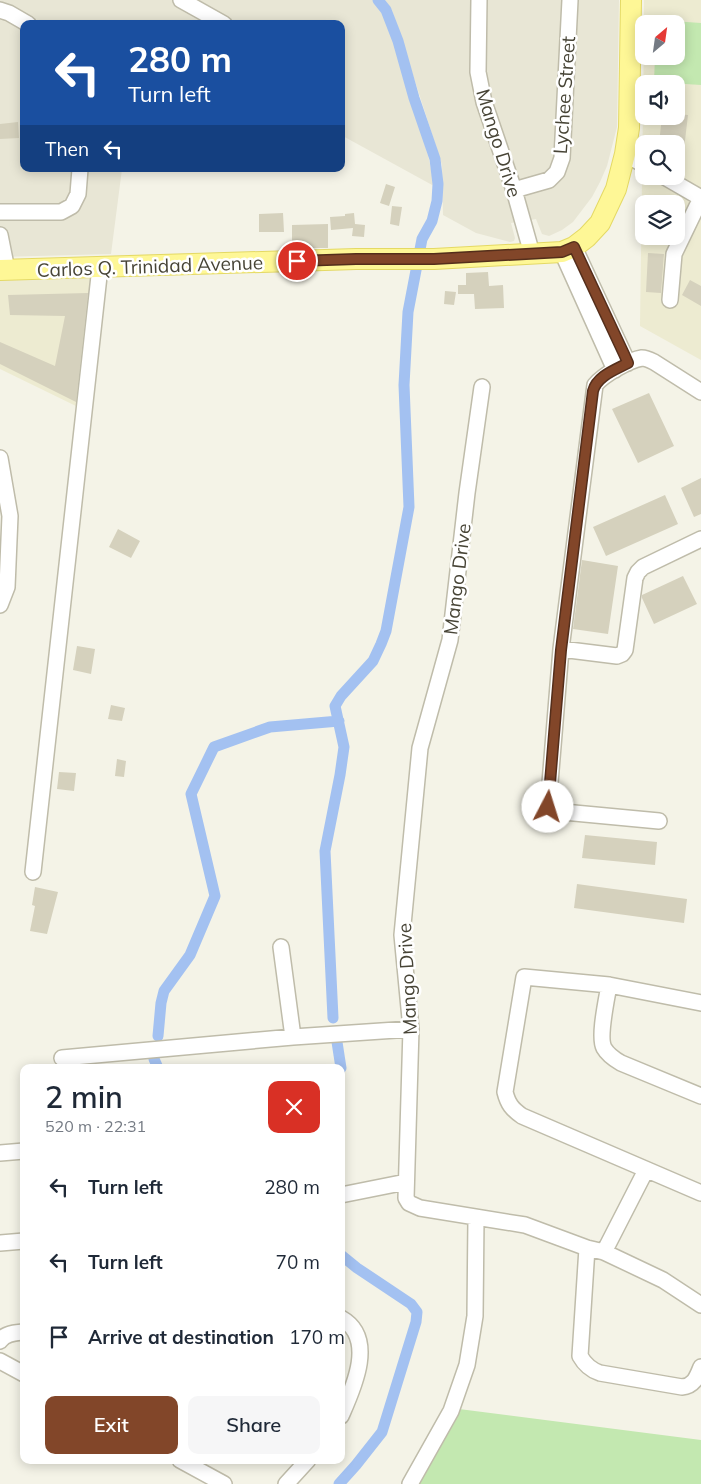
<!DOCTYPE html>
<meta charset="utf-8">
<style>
:root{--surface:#fff;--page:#f6f6f7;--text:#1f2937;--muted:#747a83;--accent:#824629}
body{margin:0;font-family:Mulish,sans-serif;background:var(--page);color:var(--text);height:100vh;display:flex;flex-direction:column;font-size:19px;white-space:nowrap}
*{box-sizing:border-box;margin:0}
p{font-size:16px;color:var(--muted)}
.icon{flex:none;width:28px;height:28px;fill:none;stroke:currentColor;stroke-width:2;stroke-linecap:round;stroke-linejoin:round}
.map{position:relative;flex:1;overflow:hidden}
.side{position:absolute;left:20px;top:1064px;width:325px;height:400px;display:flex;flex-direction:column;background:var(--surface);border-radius:10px;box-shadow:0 2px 12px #0003}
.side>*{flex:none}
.guide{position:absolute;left:20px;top:20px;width:325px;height:152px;border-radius:10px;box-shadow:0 2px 12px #0003;background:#1a4fa0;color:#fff;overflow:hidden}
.needle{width:32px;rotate:29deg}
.tools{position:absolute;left:635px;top:15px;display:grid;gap:10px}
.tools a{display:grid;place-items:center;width:50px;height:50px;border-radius:10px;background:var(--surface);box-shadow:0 2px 12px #0003;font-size:25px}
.pin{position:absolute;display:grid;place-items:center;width:42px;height:42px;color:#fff;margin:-21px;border:2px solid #fff;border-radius:50%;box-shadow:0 1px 5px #0007}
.me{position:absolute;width:55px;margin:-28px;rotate:5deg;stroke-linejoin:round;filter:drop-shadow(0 0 4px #0008)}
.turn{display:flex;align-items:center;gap:18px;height:105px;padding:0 25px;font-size:22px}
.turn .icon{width:65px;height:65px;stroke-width:2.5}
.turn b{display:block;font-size:35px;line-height:42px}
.then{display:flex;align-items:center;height:48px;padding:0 25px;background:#0003;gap:10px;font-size:19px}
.round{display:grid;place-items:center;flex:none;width:52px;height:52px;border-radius:10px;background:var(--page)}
.head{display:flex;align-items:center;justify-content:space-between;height:85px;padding:0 25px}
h1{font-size:30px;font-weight:600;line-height:38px}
.button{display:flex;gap:10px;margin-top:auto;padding:10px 25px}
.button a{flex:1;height:58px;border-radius:10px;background:var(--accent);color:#fff;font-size:20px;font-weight:600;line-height:58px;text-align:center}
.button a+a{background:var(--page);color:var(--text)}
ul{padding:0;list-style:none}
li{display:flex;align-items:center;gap:15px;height:75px;padding:0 25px}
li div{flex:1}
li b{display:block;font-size:19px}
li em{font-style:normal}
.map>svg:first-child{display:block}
.residential{fill:#e8e6d5}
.education{fill:#edebd1;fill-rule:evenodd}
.green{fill:#c3e8b0}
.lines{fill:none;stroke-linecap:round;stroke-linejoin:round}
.canal{stroke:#a3c1f1;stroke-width:11}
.building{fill:#d5d1bd}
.minor-casing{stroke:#bfbcaa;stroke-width:18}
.major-casing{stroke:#e4d965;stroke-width:22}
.minor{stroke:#fff;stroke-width:15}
.major{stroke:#fef796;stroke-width:20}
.route-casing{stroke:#542e1b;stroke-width:12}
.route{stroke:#824629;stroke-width:9}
.labels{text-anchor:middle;stroke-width:5;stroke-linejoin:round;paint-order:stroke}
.street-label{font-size:19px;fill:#474436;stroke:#fff}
</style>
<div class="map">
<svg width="701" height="1484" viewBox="0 0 701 1484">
<rect width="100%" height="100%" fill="#f4f3e7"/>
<path class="residential" d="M 0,0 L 374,0 L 381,10 L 394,41 L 429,159 L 434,186 L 341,135 L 341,24 L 24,24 L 24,169 L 122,169 L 111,254 L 0,257 Z
M 385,0 L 619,0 L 617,127 L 607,166 L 600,182 L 592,197 L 573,222 L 562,230 L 549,236 L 542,234 L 536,219 L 511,223 L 515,238 L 514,241 L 510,242 L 476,233 L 443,215 L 442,165 L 392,10 Z"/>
<path class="education" d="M 644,0 L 701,0 L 701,360 L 640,326 L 644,36 L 644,56 L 676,56 L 676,24 L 644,24 ZM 644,84 L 676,84 L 676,116 L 644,116 ZM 644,144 L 676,144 L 676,176 L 644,176 ZM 644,204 L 676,204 L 676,236 L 644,236 Z
M 96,271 L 78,407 L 0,369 L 0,276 Z"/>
<path class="green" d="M 658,20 L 701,23 L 701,85 L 654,82 L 655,56 L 676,56 L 676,24 L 657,24 Z
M 459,1409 L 701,1440 L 701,1484 L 418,1484 Z"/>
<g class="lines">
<path class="canal" d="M 333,1018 L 325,851 L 340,775 L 344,747 L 335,706 L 341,696 L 373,661 L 381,644 L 386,631 L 409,507 L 404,385 L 408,312 L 422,239 L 432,221 L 437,201 L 438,184 L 435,159 L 414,98 L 398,41 L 386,10 L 378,0
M 158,1036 L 161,1003 L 164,991 L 190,955 L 215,896 L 191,794 L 214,747 L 270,727 L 339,721
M 337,1042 L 341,1068
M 154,1059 L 158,1068
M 339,1484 L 356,1465 L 382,1432 L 416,1322 L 417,1312 L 411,1304 L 357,1268 L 341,1255"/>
</g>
<path class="building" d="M 676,114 L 688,115 L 684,149 L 676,148 L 676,144 L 659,144 L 662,116 L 676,116 Z
M 18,122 L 19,138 L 0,139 L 0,124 Z
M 386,184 L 395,187 L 389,206 L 380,203 Z
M 392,206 L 402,207 L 399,226 L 390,224 Z
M 283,213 L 284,232 L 259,232 L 259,214 Z
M 354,213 L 355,224 L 365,225 L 364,237 L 352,236 L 353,228 L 331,230 L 330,217 L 345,216 L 345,214 Z
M 328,224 L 328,248 L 292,248 L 292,225 Z
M 648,253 L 664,254 L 661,293 L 646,292 Z
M 488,272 L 489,286 L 503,285 L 504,308 L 475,309 L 474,294 L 458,294 L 458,285 L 466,285 L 466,273 Z
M 690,280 L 701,286 L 701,306 L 682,295 Z
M 445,291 L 456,292 L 454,305 L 444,304 Z
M 88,293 L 76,402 L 0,364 L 0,342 L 55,366 L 65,316 L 10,315 L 8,295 Z
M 649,393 L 674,446 L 638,463 L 612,409 Z
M 701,478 L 701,514 L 694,517 L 681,488 Z
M 665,495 L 678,524 L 606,556 L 593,527 Z
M 118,529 L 140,541 L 131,558 L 109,547 Z
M 582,560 L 618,566 L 608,634 L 573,629 Z
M 683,576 L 697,604 L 654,624 L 642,598 L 642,595 Z
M 77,646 L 95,649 L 91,674 L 73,670 Z
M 111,705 L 125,708 L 122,721 L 108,719 Z
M 117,759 L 126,761 L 124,777 L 115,776 Z
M 59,772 L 76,773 L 74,791 L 57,789 Z
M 585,835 L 657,842 L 655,865 L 582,858 Z
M 577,884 L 687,899 L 684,923 L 574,908 Z
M 35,887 L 58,892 L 47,934 L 30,931 L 35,906 L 32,905 Z"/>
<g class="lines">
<g class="minor-casing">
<path id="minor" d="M 181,0 L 224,24
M 479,0 L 478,72 L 484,102 L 514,190 L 532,254
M 0,10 L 9,13 L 28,24
M 625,154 L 644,165
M 663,176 L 701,198
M 514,190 L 549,180 L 557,172 L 562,158 L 570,0
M 0,212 L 61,212 L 72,206 L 78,194 L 80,169
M 0,235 L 7,270
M 574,247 L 628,363
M 562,252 L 615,370
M 670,300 L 674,254 L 701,198
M 482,387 L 467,493 L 450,640 L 420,748 L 402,935 L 411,1029 L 406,1198 L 409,1203 L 420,1208 L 525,1225 L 587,1248 L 604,1252 L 663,1280 L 701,1305
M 0,458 L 10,516 L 7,587 L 0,605
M 561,649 L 617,656 L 622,654 L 625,650 L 635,578 L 638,572 L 643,567 L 701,539
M 659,821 L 553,811 L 548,807 L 561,649 L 595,385 C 603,375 629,360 642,358 C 646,358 650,360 654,362 L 701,392
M 33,872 L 100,267
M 281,947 L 293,1037
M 609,985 C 607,998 598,1037 604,1048 C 608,1055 614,1059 621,1063 L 701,1096
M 701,1003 L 609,985 L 524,977 L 505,1092 C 508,1104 512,1109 522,1116 L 701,1193
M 62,1058 L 293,1037 L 411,1029
M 0,1153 L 24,1151
M 341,1195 L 406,1182
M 0,1243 L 24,1241
M 587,1248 L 580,1356 C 585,1365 591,1370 600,1373 L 682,1387 C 694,1386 697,1377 701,1367
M 604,1252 L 646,1170
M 341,1318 C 377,1338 353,1389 341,1416
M 0,1341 C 5,1333 15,1333 24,1332
M 0,1361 L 24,1374
M 180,1460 L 224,1484
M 286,1484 L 308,1460
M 410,1484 L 451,1411 L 467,1365 L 475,1316 L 476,1218"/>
</g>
<g class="major-casing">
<path id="major" d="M 0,270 L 356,259 L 434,259 L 562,252 L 574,247 L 587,237 L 600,223 L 616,189 L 625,154 L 629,128 L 631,0"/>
</g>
<use href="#minor" class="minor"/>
<use href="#major" class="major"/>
</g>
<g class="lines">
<g class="route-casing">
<path id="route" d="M 297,261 L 356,259 L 434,259 L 562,252 L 574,247 L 624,354 L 628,363 C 615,370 597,376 593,391 L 561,650 L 548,807"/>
</g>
<use href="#route" class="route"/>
</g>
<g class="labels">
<g class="street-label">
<text transform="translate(564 95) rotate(-86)" y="7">Lychee Street</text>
<text transform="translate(499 143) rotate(73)" y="7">Mango Drive</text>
<text transform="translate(150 266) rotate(-2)" y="7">Carlos Q. Trinidad Avenue</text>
<text transform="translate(457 579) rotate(-83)" y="7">Mango Drive</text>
<text transform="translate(407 979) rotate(-93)" y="7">Mango Drive</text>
</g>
</g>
</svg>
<div class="tools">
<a><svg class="needle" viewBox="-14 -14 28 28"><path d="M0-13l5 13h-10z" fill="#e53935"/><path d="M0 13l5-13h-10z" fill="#747a83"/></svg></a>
<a><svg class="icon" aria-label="sound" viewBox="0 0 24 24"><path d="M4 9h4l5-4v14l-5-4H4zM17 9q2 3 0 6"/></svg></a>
<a><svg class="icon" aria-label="search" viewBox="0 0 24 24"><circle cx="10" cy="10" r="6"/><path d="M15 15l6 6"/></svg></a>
<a><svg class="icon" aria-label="layers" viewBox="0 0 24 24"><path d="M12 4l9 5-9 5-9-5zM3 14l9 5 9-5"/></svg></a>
</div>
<div class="pin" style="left:297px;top:261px;background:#d93025"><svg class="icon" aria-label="arrive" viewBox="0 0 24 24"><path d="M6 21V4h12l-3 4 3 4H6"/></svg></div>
<svg class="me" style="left:548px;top:807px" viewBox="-20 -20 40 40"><circle r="19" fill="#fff"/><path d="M0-13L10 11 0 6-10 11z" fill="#824629"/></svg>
<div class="guide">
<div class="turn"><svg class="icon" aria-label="left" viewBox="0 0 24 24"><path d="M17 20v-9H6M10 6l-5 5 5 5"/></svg><div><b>280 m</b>Turn left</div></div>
<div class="then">Then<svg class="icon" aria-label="left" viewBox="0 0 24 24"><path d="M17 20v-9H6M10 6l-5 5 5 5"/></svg></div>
</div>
<section class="side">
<div class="head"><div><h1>2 min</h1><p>520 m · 22:31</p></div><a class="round" style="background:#d93025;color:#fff"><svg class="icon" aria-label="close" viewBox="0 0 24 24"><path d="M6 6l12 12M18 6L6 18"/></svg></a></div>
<ul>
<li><svg class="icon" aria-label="left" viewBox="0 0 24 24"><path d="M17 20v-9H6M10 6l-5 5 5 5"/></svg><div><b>Turn left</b></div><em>280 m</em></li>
<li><svg class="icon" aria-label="left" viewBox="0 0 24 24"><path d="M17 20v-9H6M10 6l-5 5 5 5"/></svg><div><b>Turn left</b></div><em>70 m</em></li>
<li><svg class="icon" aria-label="arrive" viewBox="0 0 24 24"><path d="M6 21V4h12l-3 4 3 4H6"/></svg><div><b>Arrive at destination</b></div><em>170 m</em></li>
</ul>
<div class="button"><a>Exit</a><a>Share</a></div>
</section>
</div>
